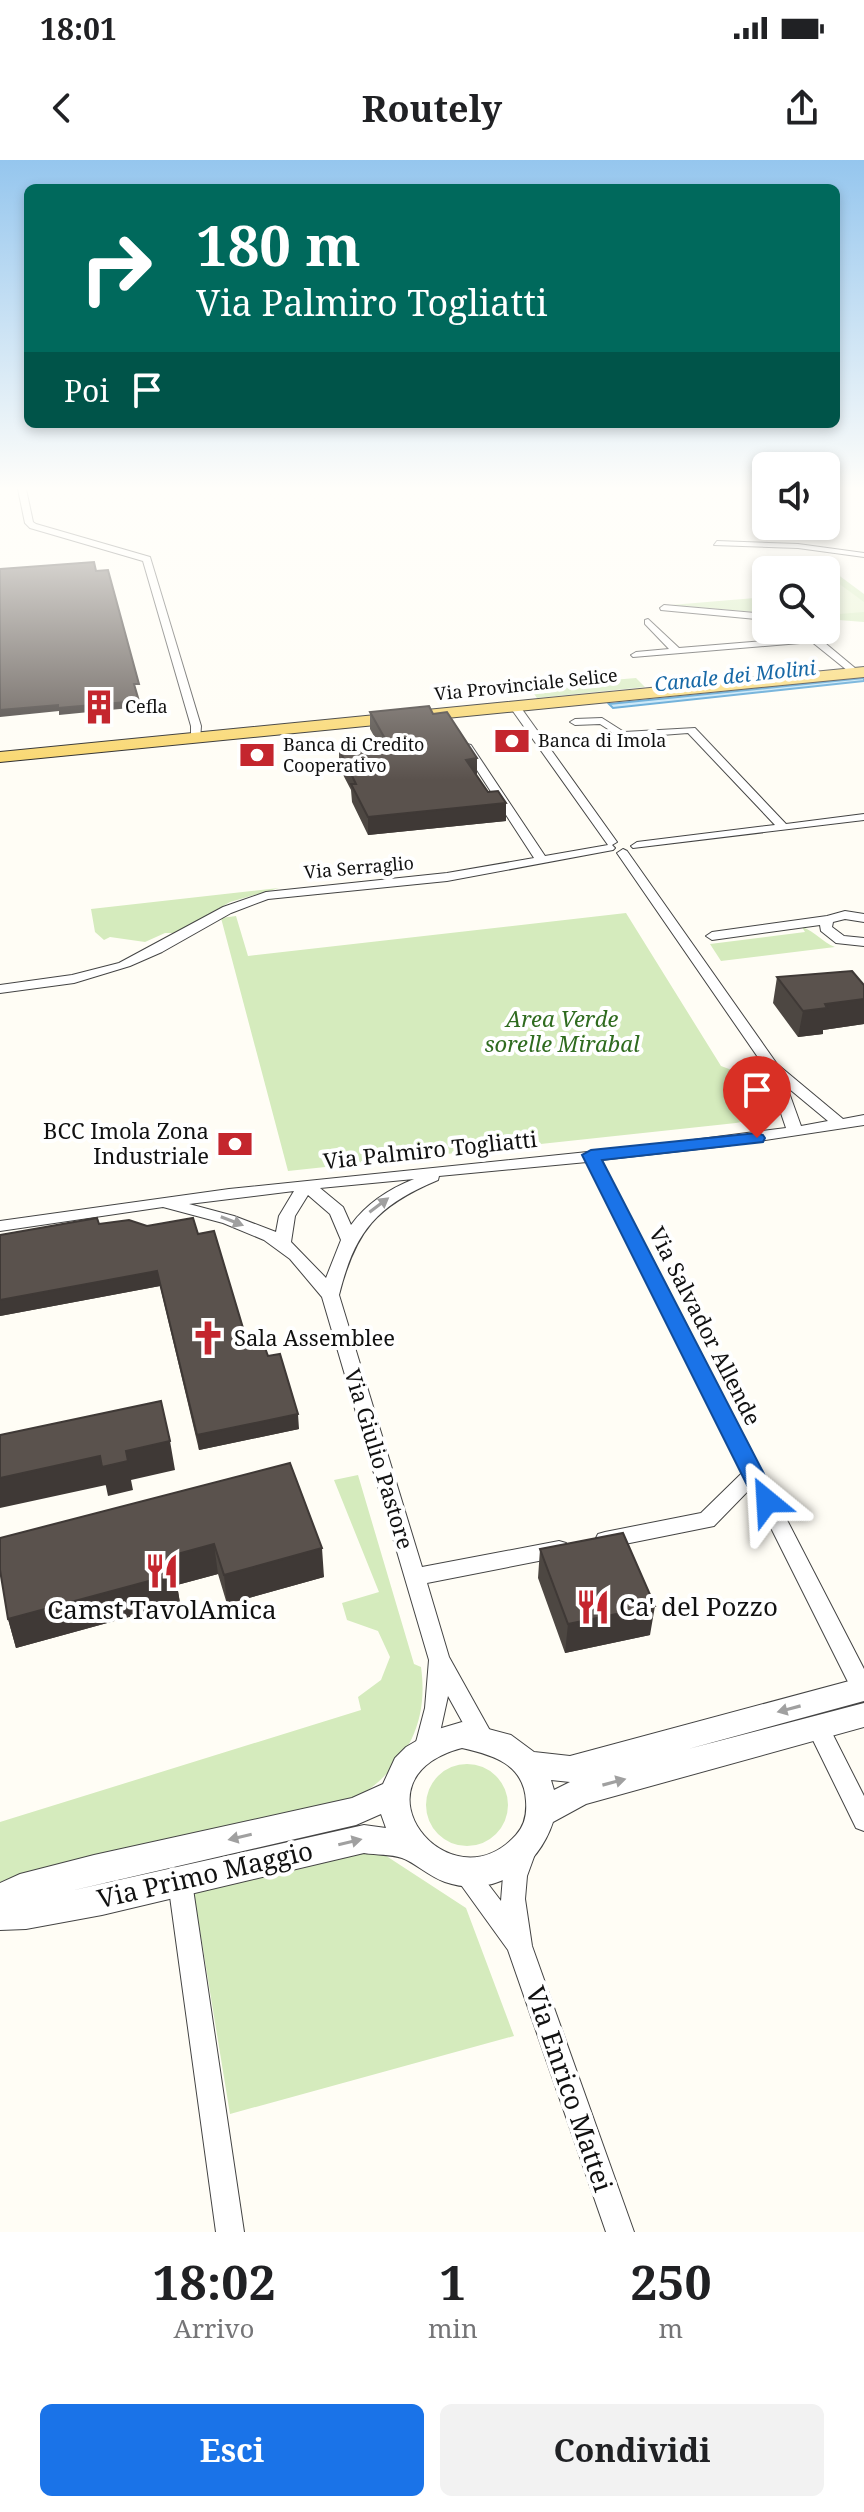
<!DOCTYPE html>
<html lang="it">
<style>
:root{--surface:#fff;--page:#f2f2f2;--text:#202124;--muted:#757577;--accent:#1a73e8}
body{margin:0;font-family:"Noto Serif",serif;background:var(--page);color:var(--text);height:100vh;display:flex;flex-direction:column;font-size:30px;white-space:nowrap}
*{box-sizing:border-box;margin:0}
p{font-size:26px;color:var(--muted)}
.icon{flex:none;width:44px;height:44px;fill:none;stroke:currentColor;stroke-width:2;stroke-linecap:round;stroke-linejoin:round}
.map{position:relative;height:2072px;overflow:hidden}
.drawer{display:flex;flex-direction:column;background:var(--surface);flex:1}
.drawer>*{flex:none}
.hud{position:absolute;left:24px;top:24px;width:816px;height:244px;border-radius:12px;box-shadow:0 4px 12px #0003;background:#00695c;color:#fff;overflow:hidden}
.buttons{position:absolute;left:752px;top:292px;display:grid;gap:16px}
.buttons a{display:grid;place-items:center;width:88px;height:88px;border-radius:12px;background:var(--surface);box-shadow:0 4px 12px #0003;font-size:40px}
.pin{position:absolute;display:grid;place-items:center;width:68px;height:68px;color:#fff;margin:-82px -34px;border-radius:50% 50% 50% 0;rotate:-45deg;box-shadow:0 0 8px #0007}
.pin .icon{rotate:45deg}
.me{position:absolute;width:88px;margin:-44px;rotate:333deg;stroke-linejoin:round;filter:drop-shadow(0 0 6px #0008)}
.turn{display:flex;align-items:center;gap:28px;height:168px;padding:0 40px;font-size:36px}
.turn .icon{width:104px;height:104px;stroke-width:2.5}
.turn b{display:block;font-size:56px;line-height:68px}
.then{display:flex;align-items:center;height:76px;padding:0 40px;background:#0003;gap:16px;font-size:30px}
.eta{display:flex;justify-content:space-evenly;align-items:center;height:136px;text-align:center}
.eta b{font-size:48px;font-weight:700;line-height:56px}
.primary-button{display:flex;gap:16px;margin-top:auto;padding:16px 40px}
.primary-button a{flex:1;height:92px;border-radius:12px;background:var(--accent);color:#fff;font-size:32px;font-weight:700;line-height:92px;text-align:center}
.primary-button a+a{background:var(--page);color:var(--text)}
.status{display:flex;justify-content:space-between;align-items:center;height:56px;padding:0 40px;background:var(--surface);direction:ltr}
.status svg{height:22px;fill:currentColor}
header{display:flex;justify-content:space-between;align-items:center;height:104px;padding:0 40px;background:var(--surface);font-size:36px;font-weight:700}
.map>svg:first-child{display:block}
.green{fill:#d5ebbd}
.pitch{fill:#e6f2cf}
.water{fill:#b9e0f7;stroke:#3f96cf;stroke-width:2}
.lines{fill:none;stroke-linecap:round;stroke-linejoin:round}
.minor-casing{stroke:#444;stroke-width:2}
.tertiary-casing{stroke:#444;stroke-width:2}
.primary-casing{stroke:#222;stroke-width:2}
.minor{fill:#fff;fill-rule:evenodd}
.tertiary{fill:#fff;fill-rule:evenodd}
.primary{fill:#f9d66b;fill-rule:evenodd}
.wall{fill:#4d4742}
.shaded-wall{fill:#3f3936}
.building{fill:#5a524d;stroke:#3f3936;stroke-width:2}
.oneway{fill:#a0a0a0}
.route{fill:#1a73e8;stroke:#114b97;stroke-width:2}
.labels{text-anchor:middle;stroke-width:8;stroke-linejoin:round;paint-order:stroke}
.far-street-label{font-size:18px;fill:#111;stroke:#fff}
.far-poi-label{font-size:18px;fill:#111;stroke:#fff;text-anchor:start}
.far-water-label{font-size:20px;font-style:italic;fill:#1768a6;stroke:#fff}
.park-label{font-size:22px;font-style:italic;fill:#2f6b1f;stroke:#fff}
.poi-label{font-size:22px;fill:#111;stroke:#fff;text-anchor:end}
.street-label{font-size:22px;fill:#111;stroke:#fff}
.near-poi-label{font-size:26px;fill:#111;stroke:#fff;text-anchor:start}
.near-street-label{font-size:26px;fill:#111;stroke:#fff}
</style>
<div class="status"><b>18:01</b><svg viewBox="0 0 49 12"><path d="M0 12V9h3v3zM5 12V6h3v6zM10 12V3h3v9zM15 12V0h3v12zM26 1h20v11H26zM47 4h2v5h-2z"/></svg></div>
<header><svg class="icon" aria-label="back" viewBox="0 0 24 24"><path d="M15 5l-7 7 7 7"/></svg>Routely<svg class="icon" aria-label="share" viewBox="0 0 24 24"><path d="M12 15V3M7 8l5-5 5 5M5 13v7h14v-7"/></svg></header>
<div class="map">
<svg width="864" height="2072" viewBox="0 0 864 2072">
<rect width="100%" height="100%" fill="#fffdf5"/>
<path class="green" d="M 826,414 L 837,414 L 864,434 L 864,462 L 826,459 Z
M 766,437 L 766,453 L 671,445 Z
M 636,518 L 645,527 L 537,538 L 529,527 Z
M 279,728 L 230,742 L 176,773 L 165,773 L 145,782 L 110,777 L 104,780 L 95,772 L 91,749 Z
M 626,753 L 721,906 L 756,919 L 769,939 L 767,951 L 756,959 L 736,963 L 288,1011 L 221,758 L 236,756 L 248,796 Z
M 802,767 C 816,772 822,782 835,787 L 721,801 L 710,784 L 805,772 Z
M 358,1315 L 414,1504 L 421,1507 C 429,1564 406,1604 360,1636 L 0,1725 L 0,1662 L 361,1550 L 358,1537 L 381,1520 L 390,1497 L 378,1471 L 347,1460 L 342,1443 L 379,1432 L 334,1320 Z
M426 1645a41 41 0 1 1 82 0a41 41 0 1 1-82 0Z
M 371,1686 L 466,1748 L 514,1876 L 230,1954 L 194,1734 Z"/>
<path class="pitch" d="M 838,423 L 864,442 L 864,452 L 826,455 L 826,424 Z"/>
<path class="water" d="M 864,518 L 864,521 L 613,548 L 609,544 Z"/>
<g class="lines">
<g class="minor-casing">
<path id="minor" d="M 18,329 L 26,329 L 33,362 L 36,364 L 150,397 L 201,566 L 200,580 L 191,578 L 191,566 L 143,401 L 30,368 L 25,363 Z
M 717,381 L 798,384 L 864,393 L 864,397 L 798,388 L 714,385 Z
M 664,445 L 766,454 L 766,460 L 661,450 L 660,448 Z
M 648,459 L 679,488 L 811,477 L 815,470 L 821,470 L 819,478 L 861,513 L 853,515 L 812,482 L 633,497 L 631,495 L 636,492 L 669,489 L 645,464 L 645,460 Z
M 515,544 L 519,545 L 617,682 L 612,685 L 615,688 L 613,690 L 447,721 L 268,739 L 231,753 L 162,792 L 130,806 L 74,823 L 0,833 L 0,825 L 72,815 L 119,803 L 223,747 L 266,732 L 447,713 L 534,698 L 462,587 L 467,584 L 471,585 L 545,696 L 608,685 L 510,547 Z
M 602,558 L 624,572 L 695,568 L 786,664 L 864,654 L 864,660 L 633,688 L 631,686 L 637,682 L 775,665 L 688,573 L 622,578 L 600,564 L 575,565 L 570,562 L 575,559 Z
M 623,689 L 627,691 L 777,904 L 843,959 L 864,955 L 864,965 L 725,986 L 601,1000 L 864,1509 L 864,1538 L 855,1536 L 751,1328 L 714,1366 L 605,1388 L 598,1386 L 595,1380 L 598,1374 L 605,1372 L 701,1353 L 743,1312 L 587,1002 L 439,1016 L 438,1020 C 376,1046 355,1071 339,1135 L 422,1407 L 559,1381 L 566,1383 L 569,1389 L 566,1395 L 559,1397 L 427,1423 L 449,1497 L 493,1576 L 490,1583 L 482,1586 L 474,1583 L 448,1536 L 437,1586 L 434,1593 L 426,1596 L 418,1593 L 415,1586 L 425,1548 L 429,1500 L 322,1137 L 290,1099 L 264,1080 L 223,1063 L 163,1047 L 0,1071 L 0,1061 L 229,1029 L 655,985 L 786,968 L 766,909 L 617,693 ZM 787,927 L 828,961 L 801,966 ZM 414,1019 C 389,1029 367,1043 351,1065 L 343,1047 L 320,1028 ZM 294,1031 L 279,1056 L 276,1072 L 234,1056 L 189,1044 ZM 308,1035 L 330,1054 L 341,1080 L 326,1118 L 291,1082 L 295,1056 Z
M 845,751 L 864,754 L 864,762 L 845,759 L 833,762 L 832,767 L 844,776 L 864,778 L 864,786 L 836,783 L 821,771 L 820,765 L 712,780 L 706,776 L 712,772 L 827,756 Z
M 818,1558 L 826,1561 L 864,1636 L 864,1671 L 856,1668 L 807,1568 L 810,1561 Z
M 523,1683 L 532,1686 L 535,1694 L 527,1716 L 525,1739 L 532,1786 L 634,2072 L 606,2072 L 508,1790 L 451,1711 L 454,1703 L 463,1699 L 472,1703 L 501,1741 L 503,1716 L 514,1686 Z
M 180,1710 L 189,1714 L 192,1722 L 244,2072 L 216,2072 L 168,1722 L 171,1714 Z"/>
</g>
<g class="tertiary-casing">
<path id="tertiary" d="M 864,1517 L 864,1541 L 688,1589 L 864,1543 L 864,1567 L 586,1644 L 553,1662 C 538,1707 495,1739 445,1722 C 428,1716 414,1702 402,1698 C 391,1694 376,1695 364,1693 L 102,1755 L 26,1769 L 0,1770 L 0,1723 L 20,1714 L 94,1695 L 352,1638 L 383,1624 L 395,1598 L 406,1587 L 435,1570 L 462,1562 L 511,1575 L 534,1592 L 570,1596 ZM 462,1588 C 493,1595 524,1604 526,1641 C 527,1654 525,1665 516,1675 C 449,1749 346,1619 462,1588 ZM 551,1620 L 570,1622 L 554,1630 ZM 381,1654 L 386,1668 L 364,1665 L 70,1731 L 356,1665 Z"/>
</g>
<g class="primary-casing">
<path id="primary" d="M 864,507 L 864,517 L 0,602 L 0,592 Z"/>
</g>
<use href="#minor" class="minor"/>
<use href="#tertiary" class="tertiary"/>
<use href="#primary" class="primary"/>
</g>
<path class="wall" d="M 370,552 L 477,616 L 506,661 L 368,675 L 352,642 L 351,630 L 339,607 L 339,589 L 379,585 L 370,569 Z
M 777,817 L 864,825 L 864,864 L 823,870 L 823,874 L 798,877 L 773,843 Z
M 99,1064 L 147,1066 L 198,1074 L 249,1188 L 268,1196 L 299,1269 L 199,1290 L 160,1126 L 0,1156 L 0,1075 Z
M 290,1303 L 324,1417 L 227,1444 L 218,1414 L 177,1425 L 180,1443 L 16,1488 L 8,1459 Z
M 540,1389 L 650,1475 L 565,1493 L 538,1418 Z"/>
<path class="shaded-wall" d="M 139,541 L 140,547 L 59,555 L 59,551 L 0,557 L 0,550 L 58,545 Z
M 477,598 L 477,616 L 466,600 Z
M 506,643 L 506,661 L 368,675 L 368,657 Z
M 864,839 L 864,864 L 823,870 L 823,874 L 798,877 L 803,851 L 825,844 Z
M 157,1111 L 160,1126 L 0,1156 L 0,1140 Z
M 298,1254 L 299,1269 L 199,1290 L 197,1275 Z
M 170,1281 L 175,1310 L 131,1320 L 133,1330 L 108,1336 L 102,1307 L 126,1291 Z
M 100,1296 L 106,1325 L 0,1348 L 0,1318 Z
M 214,1384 L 218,1414 L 177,1425 L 180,1443 L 16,1488 L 8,1459 L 170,1396 Z
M 322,1388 L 324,1417 L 227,1444 L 224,1415 Z
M 655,1446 L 650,1475 L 565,1493 L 568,1464 Z"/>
<path class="building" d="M 94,402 L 96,411 L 108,410 L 139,524 L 134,524 L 139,541 L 58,548 L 58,545 L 0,550 L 0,409 Z
M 429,546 L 433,554 L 447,552 L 477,598 L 466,600 L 488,632 L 498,631 L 506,643 L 368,657 L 351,624 L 356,624 L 339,589 L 388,584 L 370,552 Z
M 852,811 L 864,825 L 864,839 L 825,844 L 827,848 L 803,851 L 777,817 Z
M 97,1058 L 99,1064 L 129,1060 L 147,1066 L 193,1058 L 198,1074 L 214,1071 L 249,1188 L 264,1185 L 268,1196 L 280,1194 L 298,1254 L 197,1275 L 157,1111 L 0,1140 L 0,1075 Z
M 161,1241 L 170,1281 L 126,1291 L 128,1301 L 102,1307 L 100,1296 L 0,1318 L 0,1275 Z
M 290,1303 L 322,1388 L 224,1415 L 214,1384 L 170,1396 L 175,1414 L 8,1459 L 0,1410 L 0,1378 Z
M 623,1373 L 655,1446 L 568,1464 L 540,1389 Z"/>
<defs><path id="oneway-solid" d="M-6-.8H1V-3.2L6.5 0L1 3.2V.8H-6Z" transform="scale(2)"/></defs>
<g class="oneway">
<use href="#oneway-solid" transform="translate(379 1045) rotate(-37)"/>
<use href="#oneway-solid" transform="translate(232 1061) rotate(21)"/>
<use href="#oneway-solid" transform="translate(789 1549) rotate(165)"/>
<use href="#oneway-solid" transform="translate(614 1622) rotate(-15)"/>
<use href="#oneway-solid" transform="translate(240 1677) rotate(167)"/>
<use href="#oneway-solid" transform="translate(350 1682) rotate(-13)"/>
</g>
<linearGradient id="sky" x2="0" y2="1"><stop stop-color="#95c6ee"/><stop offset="0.53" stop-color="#fffefa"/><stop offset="1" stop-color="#fffefa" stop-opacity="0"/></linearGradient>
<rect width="864" height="620" fill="url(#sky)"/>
<path class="route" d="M 757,973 L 763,975 L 765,978 L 763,982 L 602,1000 L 778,1341 L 775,1347 L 767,1349 L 759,1347 L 755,1341 L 582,995 L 591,990 Z"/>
<defs>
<g id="building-bare" transform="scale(2.76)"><path d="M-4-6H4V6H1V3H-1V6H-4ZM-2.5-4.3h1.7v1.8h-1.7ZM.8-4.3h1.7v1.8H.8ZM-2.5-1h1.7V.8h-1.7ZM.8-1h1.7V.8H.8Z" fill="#c4262e" stroke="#fff" stroke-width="2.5" paint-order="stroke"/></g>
<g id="bank-bare" transform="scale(2.76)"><path d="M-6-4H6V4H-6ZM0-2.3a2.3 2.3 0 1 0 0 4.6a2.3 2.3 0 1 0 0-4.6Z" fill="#c4262e" stroke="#fff" stroke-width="2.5" paint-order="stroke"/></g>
<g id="church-bare" transform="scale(2.76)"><path d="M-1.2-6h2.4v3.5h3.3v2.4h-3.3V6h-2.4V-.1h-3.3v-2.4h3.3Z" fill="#c4262e" stroke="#fff" stroke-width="2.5" paint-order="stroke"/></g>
<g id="restaurant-bare" transform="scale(2.76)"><path d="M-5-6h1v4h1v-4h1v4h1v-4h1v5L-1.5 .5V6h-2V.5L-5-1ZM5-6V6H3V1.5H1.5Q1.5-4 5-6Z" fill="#c4262e" stroke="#fff" stroke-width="2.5" paint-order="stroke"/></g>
</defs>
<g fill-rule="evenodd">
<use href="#building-bare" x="99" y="547"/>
<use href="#bank-bare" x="512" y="581"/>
<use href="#bank-bare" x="257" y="595"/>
<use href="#bank-bare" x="235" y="984"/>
<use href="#church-bare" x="208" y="1178"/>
<use href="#restaurant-bare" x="162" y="1411"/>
<use href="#restaurant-bare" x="593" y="1447"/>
</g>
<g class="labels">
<g class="far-street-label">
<text transform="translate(526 525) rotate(-6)" y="6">Via Provinciale Selice</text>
<text transform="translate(359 708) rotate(-5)" y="6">Via Serraglio</text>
</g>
<g class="far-poi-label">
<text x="125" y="553">Cefla</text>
<text x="538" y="587">Banca di Imola</text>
<text x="283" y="591">Banca di Credito<tspan x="283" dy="21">Cooperativo</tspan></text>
</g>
<g class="far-water-label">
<text transform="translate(735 516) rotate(-6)" y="7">Canale dei Molini</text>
</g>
<g class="park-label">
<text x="562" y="867">Area Verde<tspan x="562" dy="25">sorelle Mirabal</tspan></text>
</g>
<g class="poi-label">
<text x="209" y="979">BCC Imola Zona<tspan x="209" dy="25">Industriale</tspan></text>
<text x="234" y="1186" text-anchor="start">Sala Assemblee</text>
</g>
<g class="street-label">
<text transform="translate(430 990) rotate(-6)" y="8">Via Palmiro Togliatti</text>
<text transform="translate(705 1166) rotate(63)" y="8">Via Salvador Allende</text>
<text transform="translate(379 1299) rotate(73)" y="8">Via Giulio Pastore</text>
</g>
<g class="near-poi-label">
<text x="619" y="1456">Ca' del Pozzo</text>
<text x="162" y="1459" text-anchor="middle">Camst TavolAmica</text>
</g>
<g class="near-street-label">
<text transform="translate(205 1715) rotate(-13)" y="9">Via Primo Maggio</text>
<text transform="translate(569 1929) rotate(71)" y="9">Via Enrico Mattei</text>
</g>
</g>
</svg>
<div class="buttons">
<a><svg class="icon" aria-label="sound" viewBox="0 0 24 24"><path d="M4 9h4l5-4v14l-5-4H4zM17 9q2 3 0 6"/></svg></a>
<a><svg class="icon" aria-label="search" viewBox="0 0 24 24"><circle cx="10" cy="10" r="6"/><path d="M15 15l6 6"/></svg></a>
</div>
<div class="pin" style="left:757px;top:978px;background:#d93025"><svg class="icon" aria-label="arrive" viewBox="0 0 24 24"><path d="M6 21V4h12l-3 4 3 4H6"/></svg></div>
<svg class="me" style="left:767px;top:1341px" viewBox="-20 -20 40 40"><path d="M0-17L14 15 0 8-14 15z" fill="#1a73e8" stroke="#fff" stroke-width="4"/></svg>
<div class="hud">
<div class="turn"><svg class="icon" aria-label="right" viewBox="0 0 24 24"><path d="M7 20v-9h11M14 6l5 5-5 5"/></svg><div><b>180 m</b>Via Palmiro Togliatti</div></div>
<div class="then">Poi<svg class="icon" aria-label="arrive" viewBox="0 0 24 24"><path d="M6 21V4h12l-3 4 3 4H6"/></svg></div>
</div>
</div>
<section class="drawer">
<div class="eta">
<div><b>18:02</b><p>Arrivo</p></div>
<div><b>1</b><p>min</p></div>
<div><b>250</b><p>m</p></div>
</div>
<div class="primary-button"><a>Esci</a><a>Condividi</a></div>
</section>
